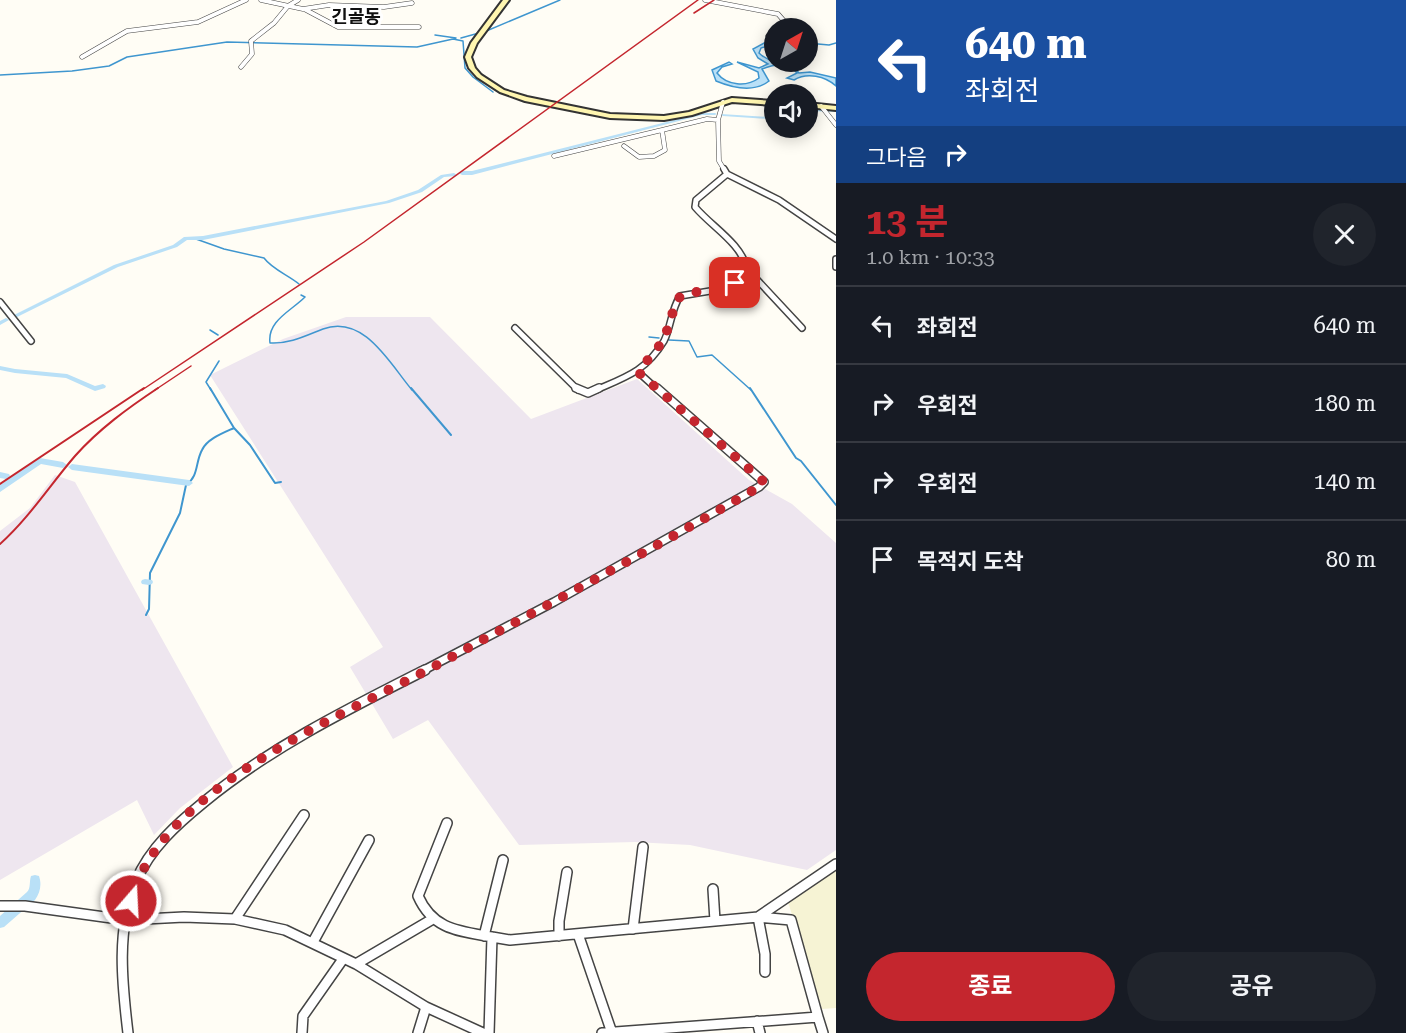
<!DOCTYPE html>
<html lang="ko">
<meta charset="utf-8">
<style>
:root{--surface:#171b24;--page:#20242c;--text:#f1f3f6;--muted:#9ea1a6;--line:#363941;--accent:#c4262e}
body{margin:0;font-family:"Roboto Serif","Noto Sans KR",serif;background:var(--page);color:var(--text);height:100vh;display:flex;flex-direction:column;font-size:22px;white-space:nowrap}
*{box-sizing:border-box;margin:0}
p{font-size:20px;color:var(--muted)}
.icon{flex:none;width:33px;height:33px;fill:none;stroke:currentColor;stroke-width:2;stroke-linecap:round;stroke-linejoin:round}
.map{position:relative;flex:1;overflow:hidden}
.sheet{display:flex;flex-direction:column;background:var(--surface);width:570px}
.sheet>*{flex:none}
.banner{background:#1a4fa0;color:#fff;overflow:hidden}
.needle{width:39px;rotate:39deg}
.fabs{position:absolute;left:764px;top:18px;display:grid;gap:12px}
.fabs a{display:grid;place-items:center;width:54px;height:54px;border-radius:50%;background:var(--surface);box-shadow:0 3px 15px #0003;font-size:30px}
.pin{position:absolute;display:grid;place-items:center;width:51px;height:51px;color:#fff;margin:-26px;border-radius:12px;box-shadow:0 3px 9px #0006}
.me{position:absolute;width:66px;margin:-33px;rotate:19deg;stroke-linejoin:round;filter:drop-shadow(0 0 4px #0008)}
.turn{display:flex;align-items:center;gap:21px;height:126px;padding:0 30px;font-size:27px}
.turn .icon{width:78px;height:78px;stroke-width:2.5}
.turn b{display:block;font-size:42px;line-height:51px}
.then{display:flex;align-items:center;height:57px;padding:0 30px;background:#0003;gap:12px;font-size:22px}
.round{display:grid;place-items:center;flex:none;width:63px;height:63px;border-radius:32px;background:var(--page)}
.headline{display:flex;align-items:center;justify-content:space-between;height:102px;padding:0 30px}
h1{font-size:36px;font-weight:700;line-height:45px;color:var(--accent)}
.button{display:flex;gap:12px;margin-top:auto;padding:12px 30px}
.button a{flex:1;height:69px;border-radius:36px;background:var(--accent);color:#fff;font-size:24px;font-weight:700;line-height:69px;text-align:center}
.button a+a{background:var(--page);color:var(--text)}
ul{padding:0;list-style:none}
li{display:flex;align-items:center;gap:18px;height:78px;padding:0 30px;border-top:2px solid var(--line)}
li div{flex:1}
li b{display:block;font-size:22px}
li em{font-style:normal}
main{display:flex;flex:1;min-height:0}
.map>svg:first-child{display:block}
.industrial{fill:#eee6ef}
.farmland{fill:#f6f3d4}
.water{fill:#b9e0f7;stroke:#3f96cf;stroke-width:1.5}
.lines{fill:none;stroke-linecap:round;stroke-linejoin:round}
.stream-far1{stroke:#3f96cf;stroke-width:1.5}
.stream{stroke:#3f96cf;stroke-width:2}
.canal{fill:#b9e0f7;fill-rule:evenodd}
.street-far3-casing{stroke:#444;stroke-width:5}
.street-far2-casing{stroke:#444;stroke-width:8}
.street-far1-casing{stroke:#444;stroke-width:10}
.street-casing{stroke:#444;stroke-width:12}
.secondary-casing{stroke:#333;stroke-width:4}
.street-far3{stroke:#fff;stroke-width:4}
.street-far2{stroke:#fff;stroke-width:5}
.street-far1{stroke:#fff;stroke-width:7}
.street{stroke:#fff;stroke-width:9}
.secondary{fill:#fff6b0;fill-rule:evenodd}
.rail-far1{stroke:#c4262e;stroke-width:1.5}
.rail{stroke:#c4262e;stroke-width:2}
.route{stroke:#c4262e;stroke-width:10;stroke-dasharray:0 18}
.labels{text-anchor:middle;stroke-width:6;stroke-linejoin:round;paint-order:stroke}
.far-quarter-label{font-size:18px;font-weight:bold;fill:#111;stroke:#fff}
</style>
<main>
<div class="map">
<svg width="836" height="1033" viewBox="0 0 836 1033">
<rect width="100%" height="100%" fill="#fffdf5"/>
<path class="industrial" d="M 346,317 L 430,317 L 531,419 L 637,379 L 749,480 L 792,504 L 836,543 L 836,850 L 807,870 L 690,845 L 635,842 L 519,845 L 428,720 L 393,739 L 350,667 L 383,647 L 210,375 L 283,339 Z
M 55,475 L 75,482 L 233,767 L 180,808 L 154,835 L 137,800 L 0,880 L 0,531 L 30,508 Z"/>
<path class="farmland" d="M 836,871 L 836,1008 L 822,1009 L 787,899 Z"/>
<path class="water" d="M 768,41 L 774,41 L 774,44 L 761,48 L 759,53 C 771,65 786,61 803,62 L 793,66 L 799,73 L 810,72 L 836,78 L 836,86 C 825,76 807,72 794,80 L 787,78 L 797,73 L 789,65 C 779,64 771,65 762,69 L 769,81 C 754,93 733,88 716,81 L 712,70 L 729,62 L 732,64 L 722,67 L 717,73 C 727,86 747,87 759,78 L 758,72 L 737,62 L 759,68 L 768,64 L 758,58 L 753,49 Z"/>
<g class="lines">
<path class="stream-far1" d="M 484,32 L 560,0
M 435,35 L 456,38
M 461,38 L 479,33
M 807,43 L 829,45 L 836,43
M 0,75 L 72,71 L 109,66 L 127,57 L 227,42 L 417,47 L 453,39 L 463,41 L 465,68 L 473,77 L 493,92
M 196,239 L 224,249 L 264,258 C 272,269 288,275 299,284
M 301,295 L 305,297 C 291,311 267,321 270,343 C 290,344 305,336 323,329 C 364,314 390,364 412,390
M 210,330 L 218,335
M 649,337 L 659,338
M 669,340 L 689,341 L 697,357 L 712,355 L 751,390
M 211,390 L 206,382 L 219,361"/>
<path class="stream" d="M 411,388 L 451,435
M 750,388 L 796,458 L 801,461 L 836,505
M 234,428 L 250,445 L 275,483 L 281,482
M 146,615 L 149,609 L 150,573 L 180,513 L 186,485 C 199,476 195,463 202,450 C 207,439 223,433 234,428 L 210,388"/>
<path class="canal" d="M 807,109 L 836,110 L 836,112 L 807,111 Z
M 702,113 L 715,113 L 717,114 L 715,115 L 702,115 L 472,175 L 462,175 L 459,173 L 462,171 L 472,171 Z
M 721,114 L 768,117 L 774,115 L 774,118 L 768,119 L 723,116 L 721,115 Z
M 454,173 L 457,175 L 456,176 L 444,177 L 422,192 L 389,203 L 203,240 L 187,240 L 177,247 L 118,267 L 17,317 L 13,317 L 12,316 L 114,265 L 173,245 L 184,237 L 203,236 L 386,201 L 418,190 L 441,175 Z
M 6,318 L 9,320 L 0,325 L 0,321 Z
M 0,366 L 15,369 L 67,374 L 95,386 L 103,384 L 106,386 L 105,388 L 95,391 L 66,378 L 15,373 L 0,370 Z
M 40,458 L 63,462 L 67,465 L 63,468 L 41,464 L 0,492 L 0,485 Z
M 72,464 L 189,480 L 193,483 L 189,486 L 72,470 L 68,467 Z
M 0,472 L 9,474 L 10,476 L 6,479 L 0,478 Z
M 145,579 L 152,580 L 153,582 L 152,584 L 149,585 L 142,584 L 141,582 L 142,580 Z
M 35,875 L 39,876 C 42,885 40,893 35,900 L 4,927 L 0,928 L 0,916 L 27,892 C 31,888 29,882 31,876 Z"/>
<g class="street-far3-casing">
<path id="street-far3" d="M 261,0 L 303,9 L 329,5 L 384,7 L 412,3
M 705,0 L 778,14 L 785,22 L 777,28
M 306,10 L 338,27 L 419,27
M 768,36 L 774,31
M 82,57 L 127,31 L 198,22 L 246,0
M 241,67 L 252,54 L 251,41 L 274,23 L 288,6 L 298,0
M 821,106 L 836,125
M 718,120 L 723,102
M 624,146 L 639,157 L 654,156 L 665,150 L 662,130 L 707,119 L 718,120 L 719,161 L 725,171
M 554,156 L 662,130"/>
</g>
<g class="street-far2-casing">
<path id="street-far2" d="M 724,169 L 727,174 L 696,200 L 695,207 C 713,228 740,242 748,270
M 727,174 L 779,200 L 836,239
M 836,259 L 836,267
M 0,302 L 31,341
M 515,328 L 578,390
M 638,372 L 658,390
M 596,390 C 626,377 646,371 664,341 C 671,327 671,310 680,296 L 728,288 L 748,270 L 802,328"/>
</g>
<g class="street-far1-casing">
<path id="street-far1" d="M 576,388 L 588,393 L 599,388
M 422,671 L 554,602 L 759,487 L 764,482 L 657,388"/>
</g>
<g class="street-casing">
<path id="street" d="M 447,823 L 418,896 C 433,930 459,931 492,937
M 713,889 L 715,921
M 0,906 L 25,906 L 126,920 L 184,917 L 235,919 L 285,930 L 356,964 L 426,1007 L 483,1033
M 235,919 L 304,815
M 633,929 L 643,847
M 578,934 L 612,1033
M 484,936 L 503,860
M 559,936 L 559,921 L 567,872
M 313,942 L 369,840
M 356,964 L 431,920
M 765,972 L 765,954 L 758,917 L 836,864
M 818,1017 L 823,1033
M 757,1021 L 760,1033
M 128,1033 C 122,983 116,929 136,881 C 150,848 177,824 204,802 C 271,747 348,709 425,670
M 302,1033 L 303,1016 L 343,959
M 418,1033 L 426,1007
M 489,1033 L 492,937 L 510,940 L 758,917 L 791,920 L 818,1017 L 602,1033"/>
</g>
<g class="secondary-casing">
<path id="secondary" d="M 503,0 L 509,0 L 477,43 L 471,57 L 475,68 L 481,75 L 504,90 L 527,97 L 610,114 L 664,116 L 689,112 L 732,98 L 774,101 L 774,105 L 732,102 L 692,115 L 664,120 L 610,118 L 525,101 L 500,92 L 477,77 L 469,68 L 465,57 L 471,43 Z
M 807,103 L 836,106 L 836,110 L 807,107 Z"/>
</g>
<use href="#street-far3" class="street-far3"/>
<use href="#street-far2" class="street-far2"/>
<use href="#street-far1" class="street-far1"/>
<use href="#street" class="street"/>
<use href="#secondary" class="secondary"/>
<path class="rail-far1" d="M 694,13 L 714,0
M 142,390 L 364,242 L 698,0
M 155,390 L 191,366"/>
<path class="rail" d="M 0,484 L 144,388
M 0,544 C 29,518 50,485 75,456 C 99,429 128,408 158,388"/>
</g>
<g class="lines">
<path class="route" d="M 131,901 C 157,797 320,725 408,680 C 434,667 459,653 484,639 C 576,590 668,540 759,487 L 764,482 L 638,372 L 664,340 L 677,299 C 694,287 718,295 735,283"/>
</g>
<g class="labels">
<g class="far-quarter-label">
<text x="356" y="23">긴골동</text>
</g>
</g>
</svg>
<div class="fabs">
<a><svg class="needle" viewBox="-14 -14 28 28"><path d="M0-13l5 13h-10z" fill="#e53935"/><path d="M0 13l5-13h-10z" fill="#9ea1a6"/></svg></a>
<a><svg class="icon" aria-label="sound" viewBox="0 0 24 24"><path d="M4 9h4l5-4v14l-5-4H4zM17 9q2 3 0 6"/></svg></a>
</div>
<div class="pin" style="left:735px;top:283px;background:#d93025"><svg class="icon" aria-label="arrive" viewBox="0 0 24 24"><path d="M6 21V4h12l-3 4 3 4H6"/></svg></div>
<svg class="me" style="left:131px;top:901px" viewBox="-20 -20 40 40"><circle r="17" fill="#c4262e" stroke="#fff" stroke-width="3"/><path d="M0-11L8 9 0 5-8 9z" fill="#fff"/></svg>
</div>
<section class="sheet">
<div class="banner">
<div class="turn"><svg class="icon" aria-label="left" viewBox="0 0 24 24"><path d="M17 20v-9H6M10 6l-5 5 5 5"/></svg><div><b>640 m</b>좌회전</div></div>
<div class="then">그다음<svg class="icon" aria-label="right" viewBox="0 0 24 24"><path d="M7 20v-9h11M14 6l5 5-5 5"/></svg></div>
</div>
<div class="headline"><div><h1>13 분</h1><p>1.0 km · 10:33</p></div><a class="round"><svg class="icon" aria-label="close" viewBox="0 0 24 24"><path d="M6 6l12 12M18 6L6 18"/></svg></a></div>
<ul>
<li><svg class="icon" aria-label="left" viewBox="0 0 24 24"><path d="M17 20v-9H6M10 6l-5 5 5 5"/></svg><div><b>좌회전</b></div><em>640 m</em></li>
<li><svg class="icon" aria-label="right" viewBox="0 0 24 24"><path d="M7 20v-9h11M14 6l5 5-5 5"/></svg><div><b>우회전</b></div><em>180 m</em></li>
<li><svg class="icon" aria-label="right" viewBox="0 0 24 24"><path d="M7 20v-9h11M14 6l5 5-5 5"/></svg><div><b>우회전</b></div><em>140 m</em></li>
<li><svg class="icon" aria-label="arrive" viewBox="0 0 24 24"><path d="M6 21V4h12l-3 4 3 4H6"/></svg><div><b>목적지 도착</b></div><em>80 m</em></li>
</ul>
<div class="button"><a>종료</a><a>공유</a></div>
</section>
</main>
